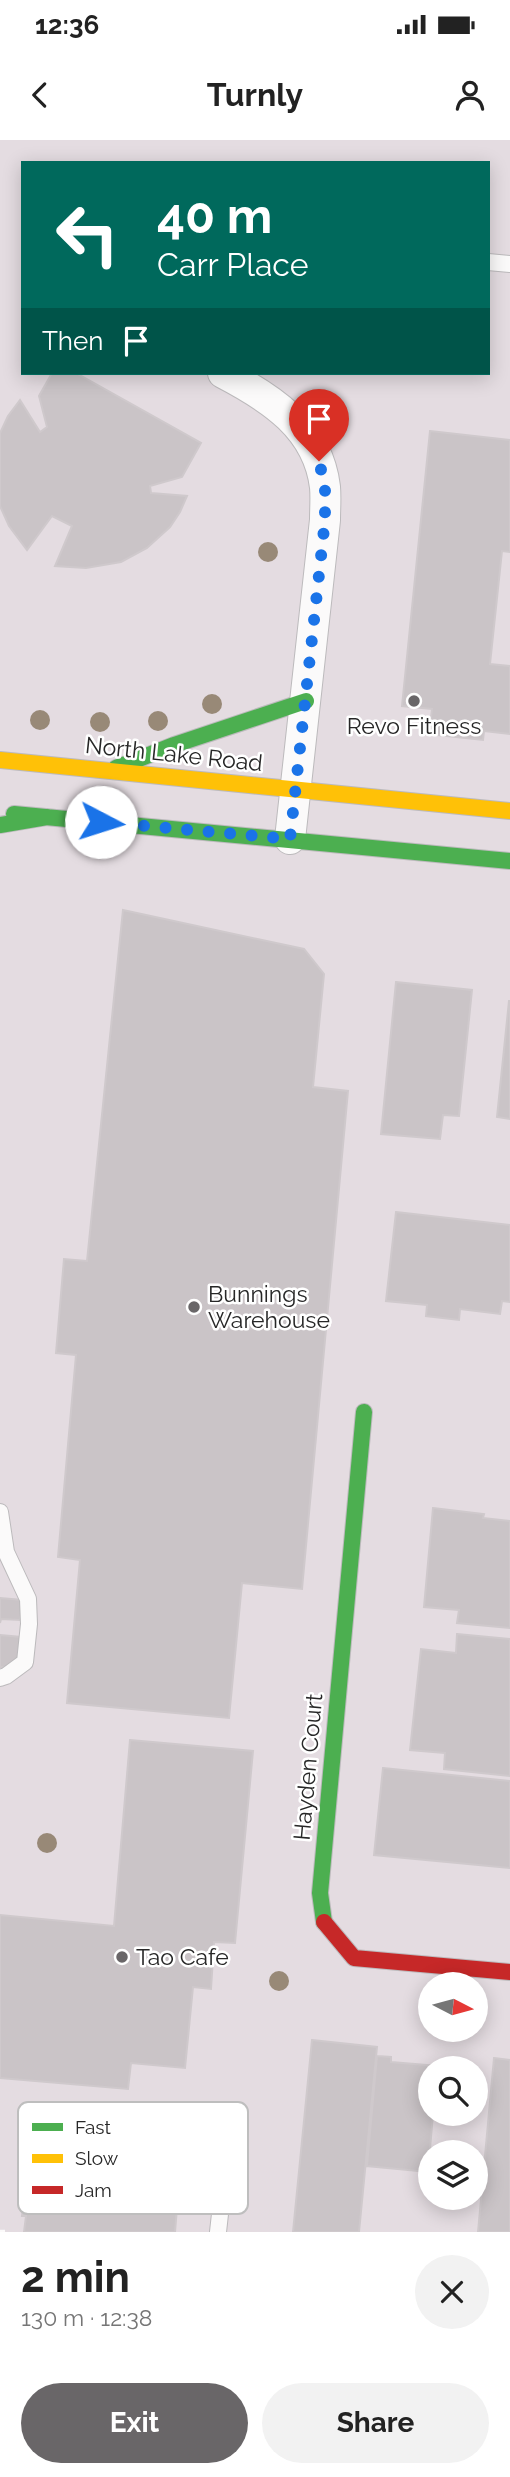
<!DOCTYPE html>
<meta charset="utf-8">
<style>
:root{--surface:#fff;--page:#f2f2f2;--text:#222;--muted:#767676;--accent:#696668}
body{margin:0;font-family:Raleway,sans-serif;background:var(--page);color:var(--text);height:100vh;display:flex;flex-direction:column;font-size:26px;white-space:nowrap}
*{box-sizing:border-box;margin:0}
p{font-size:23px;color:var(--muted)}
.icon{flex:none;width:38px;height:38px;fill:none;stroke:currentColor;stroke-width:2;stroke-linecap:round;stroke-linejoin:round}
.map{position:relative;height:2092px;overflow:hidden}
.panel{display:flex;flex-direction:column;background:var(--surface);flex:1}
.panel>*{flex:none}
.banner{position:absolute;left:21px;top:21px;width:469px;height:214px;border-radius:0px;box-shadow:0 4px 18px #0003;background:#00695c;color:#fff;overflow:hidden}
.needle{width:46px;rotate:96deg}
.tools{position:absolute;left:418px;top:1832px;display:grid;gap:14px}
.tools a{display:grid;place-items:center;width:70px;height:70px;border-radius:50%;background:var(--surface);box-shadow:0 4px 18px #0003;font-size:35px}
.pin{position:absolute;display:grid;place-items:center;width:60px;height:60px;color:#fff;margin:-72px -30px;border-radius:50% 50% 50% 0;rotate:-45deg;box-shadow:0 0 7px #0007}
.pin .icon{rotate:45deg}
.me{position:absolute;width:77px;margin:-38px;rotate:95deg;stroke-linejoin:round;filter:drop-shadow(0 0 5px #0008)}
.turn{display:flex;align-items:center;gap:24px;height:147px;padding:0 21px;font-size:32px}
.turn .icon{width:91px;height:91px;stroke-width:2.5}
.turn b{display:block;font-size:49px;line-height:60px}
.then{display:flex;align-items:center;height:66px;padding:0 21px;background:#0003;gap:14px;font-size:26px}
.round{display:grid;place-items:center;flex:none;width:74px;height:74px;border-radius:37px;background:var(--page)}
.overview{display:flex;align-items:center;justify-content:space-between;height:119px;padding:0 21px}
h1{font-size:42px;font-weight:700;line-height:52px}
.cta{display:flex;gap:14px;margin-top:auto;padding:14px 21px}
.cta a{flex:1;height:80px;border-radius:42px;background:var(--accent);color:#fff;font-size:28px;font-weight:700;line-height:80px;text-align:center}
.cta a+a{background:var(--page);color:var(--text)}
.status{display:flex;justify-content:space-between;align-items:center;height:49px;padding:0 35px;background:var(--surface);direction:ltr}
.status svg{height:19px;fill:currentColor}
header{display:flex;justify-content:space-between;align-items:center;height:91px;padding:0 21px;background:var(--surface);font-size:32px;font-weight:700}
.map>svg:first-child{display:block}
.building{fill:#cac4c7;stroke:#cfc9cc;stroke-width:2}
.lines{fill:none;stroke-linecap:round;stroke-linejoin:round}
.lane-casing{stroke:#bcbabc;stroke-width:18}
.street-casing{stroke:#bcbabc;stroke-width:32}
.fast-casing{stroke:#bcbabc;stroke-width:18}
.slow-casing{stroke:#bcbabc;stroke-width:18}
.jam-casing{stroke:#bcbabc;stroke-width:18}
.path{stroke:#fbfafa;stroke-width:4.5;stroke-dasharray:5 3.5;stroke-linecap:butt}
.lane{stroke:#fbfafa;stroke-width:16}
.street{stroke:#fbfafa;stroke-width:30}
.fast{stroke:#4caf50;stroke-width:16}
.slow{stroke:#ffc107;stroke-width:16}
.jam{stroke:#c62828;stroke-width:16}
.tree{fill:#988977}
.route{stroke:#1a73e8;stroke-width:12;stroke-dasharray:0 21.6}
.poi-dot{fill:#696668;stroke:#fff;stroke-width:2.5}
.labels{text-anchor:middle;stroke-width:5;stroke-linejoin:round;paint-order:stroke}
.poi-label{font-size:23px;fill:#272727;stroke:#fff;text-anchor:start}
.street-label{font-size:23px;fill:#272727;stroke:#fff}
.key{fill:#fff;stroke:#bebebe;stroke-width:2}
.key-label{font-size:19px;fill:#272727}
</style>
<div class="status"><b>12:36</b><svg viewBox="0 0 49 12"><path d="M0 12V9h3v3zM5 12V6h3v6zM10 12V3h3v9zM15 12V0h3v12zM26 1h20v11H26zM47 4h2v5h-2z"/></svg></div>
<header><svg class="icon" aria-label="back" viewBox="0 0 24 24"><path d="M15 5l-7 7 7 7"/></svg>Turnly<svg class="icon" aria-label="person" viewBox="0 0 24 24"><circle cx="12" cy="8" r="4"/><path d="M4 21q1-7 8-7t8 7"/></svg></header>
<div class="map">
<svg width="510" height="2092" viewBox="0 0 510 2092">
<rect width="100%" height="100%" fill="#e4dce1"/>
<path class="building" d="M 52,233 L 76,233 L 201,303 L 182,337 L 150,346 L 151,353 L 187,356 L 180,372 L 170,387 L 147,408 L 121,422 L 86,428 L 55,426 L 72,386 L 52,376 L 27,410 L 9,386 L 0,366 L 0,293 L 8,276 L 20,260 L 40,292 L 47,287 L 39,256 Z
M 430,291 L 510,300 L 510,412 L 502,411 L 490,524 L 510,526 L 510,594 L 484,591 L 483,600 L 429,594 L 432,569 L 402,566 Z
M 123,770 L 304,809 L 324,834 L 313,947 L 348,951 L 302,1449 L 242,1443 L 229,1578 L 67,1563 L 80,1420 L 58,1417 L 76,1215 L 56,1213 L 64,1119 L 87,1121 Z
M 396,842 L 472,850 L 459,976 L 443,975 L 440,999 L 381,994 Z
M 509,861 L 510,861 L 510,979 L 497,977 Z
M 396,1072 L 510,1085 L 510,1162 L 502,1161 L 500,1174 L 460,1169 L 459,1180 L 426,1176 L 427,1165 L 386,1161 Z
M 433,1368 L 484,1374 L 483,1378 L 510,1381 L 510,1488 L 457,1483 L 459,1470 L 424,1467 Z
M 0,1458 L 22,1460 L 20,1480 L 1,1479 L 0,1483 Z
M 457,1494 L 510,1499 L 510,1636 L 444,1629 L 445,1613 L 410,1610 L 421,1509 L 456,1513 Z
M 0,1495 L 21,1497 L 18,1528 L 0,1527 Z
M 130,1600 L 253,1611 L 235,1803 L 214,1802 L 211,1849 L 193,1847 L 185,1928 L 131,1923 L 128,1949 L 0,1938 L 0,1775 L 114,1786 Z
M 383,1628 L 510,1641 L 510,1728 L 374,1715 Z
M 312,1900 L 377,1907 L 359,2092 L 293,2092 Z
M 377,1916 L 391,1917 L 391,1922 L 438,1926 L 438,1928 L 430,1928 L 430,1974 L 433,1974 L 428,2032 L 367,2026 Z
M 494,1918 L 510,1920 L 510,2092 L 478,2092 Z
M 25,2053 L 177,2068 L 175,2092 L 24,2092 L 26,2076 L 22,2076 Z"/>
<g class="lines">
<g class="lane-casing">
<path id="lane" d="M 488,122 L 510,124
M 0,1372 L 6,1412 L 28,1459 L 29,1484 L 25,1522 L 6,1536 L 0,1538
M 160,2017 L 205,2024 L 222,2056 L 218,2092"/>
</g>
<g class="street-casing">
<path id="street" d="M 223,233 C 271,258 318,288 325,347 C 326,358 325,369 325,380 L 290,699"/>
</g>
<g class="fast-casing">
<path id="fast" d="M 116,628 L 174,605 L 306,561
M 14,674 L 510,721
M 0,685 L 47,677
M 324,1782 L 320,1753 L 364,1272"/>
</g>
<g class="slow-casing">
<path id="slow" d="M 0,620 L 510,671"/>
</g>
<g class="jam-casing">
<path id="jam" d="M 324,1782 L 354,1818 L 510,1832"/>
</g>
<path class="path" d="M 0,2092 L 5,2092"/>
<use href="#lane" class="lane"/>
<use href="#street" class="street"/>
<use href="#fast" class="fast"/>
<use href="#slow" class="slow"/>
<use href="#jam" class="jam"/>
</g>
<g class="tree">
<circle cx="268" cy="412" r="10"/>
<circle cx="212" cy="564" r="10"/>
<circle cx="40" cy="580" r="10"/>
<circle cx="158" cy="581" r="10"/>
<circle cx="100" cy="582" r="10"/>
<circle cx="47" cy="1703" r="10"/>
<circle cx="279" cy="1841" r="10"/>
</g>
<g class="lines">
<path class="route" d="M 101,682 L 290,699 L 325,380 L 325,347 L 319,321"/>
</g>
<g class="poi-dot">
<circle cx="414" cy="561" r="7"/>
<circle cx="194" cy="1167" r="7"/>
<circle cx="122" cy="1817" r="7"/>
</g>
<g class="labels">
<g class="poi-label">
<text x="414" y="594" text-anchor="middle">Revo Fitness</text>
<text x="208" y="1162">Bunnings<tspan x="208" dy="26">Warehouse</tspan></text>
<text x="136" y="1825">Tao Cafe</text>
</g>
<g class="street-label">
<text transform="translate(174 614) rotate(6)" y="8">North Lake Road</text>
<text transform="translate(308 1627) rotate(-85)" y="8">Hayden Court</text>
</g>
</g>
<rect x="18" y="1962" width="230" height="112" rx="10" class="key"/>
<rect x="32" y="1983" width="31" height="8" fill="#4caf50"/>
<rect x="32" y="2014" width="31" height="9" fill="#ffc107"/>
<rect x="32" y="2046" width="31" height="8" fill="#c62828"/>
<g class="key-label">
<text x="75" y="1994">Fast</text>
<text x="75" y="2025">Slow</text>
<text x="75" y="2057">Jam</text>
</g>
</svg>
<div class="tools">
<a><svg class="needle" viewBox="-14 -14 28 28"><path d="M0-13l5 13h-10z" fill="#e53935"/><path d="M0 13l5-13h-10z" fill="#767676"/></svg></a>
<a><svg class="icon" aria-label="search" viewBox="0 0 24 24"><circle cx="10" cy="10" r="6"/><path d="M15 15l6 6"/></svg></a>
<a><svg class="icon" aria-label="layers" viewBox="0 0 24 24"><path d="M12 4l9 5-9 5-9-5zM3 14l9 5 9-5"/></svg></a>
</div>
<div class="pin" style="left:319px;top:321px;background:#d93025"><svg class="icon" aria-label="arrive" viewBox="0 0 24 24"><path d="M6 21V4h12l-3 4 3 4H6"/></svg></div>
<svg class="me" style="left:101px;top:682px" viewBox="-20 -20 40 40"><circle r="19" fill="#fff"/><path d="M0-13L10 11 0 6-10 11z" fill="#1a73e8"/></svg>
<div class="banner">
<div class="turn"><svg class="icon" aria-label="left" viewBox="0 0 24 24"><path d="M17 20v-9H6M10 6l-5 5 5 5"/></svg><div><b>40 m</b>Carr Place</div></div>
<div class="then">Then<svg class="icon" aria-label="arrive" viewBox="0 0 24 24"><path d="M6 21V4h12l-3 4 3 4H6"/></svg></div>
</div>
</div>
<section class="panel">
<div class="overview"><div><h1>2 min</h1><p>130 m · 12:38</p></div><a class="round"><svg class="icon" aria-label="close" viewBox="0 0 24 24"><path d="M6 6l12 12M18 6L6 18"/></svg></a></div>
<div class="cta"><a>Exit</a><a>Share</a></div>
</section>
